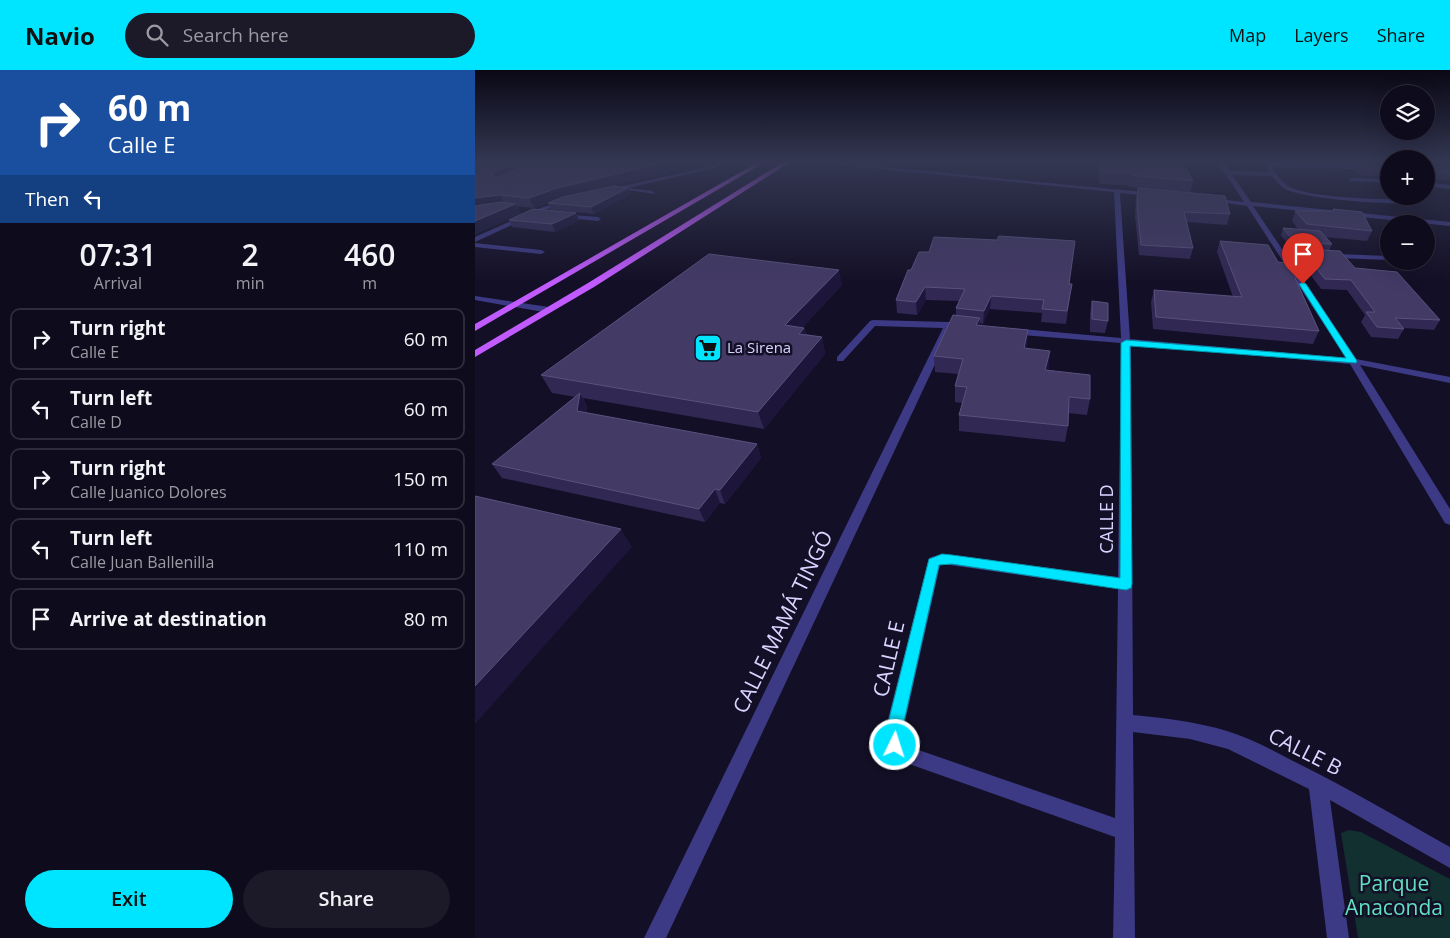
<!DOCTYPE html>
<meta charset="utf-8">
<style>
:root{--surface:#0e0b1c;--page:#1c1929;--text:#f1f3f6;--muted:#9b9ba3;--line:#2e2b3b;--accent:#00e5ff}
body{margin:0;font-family:"Open Sans",sans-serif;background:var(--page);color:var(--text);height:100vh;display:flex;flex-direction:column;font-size:19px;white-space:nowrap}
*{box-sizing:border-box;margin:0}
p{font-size:16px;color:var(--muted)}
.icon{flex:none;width:28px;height:28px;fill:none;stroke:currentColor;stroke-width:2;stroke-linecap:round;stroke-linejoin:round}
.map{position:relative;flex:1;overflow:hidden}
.sheet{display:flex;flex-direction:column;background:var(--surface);width:475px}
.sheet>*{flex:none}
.top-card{background:#1a4fa0;color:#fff;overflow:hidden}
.controls{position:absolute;left:905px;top:15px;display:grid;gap:10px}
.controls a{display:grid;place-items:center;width:55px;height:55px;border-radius:50%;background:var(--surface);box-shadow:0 5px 20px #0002,0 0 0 1px var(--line);font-size:25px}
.pin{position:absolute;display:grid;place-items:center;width:42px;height:42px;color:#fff;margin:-51px -21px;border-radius:50% 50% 50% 0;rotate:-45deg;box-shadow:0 0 5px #0007}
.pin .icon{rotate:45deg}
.me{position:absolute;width:55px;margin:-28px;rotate:4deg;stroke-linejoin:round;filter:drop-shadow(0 0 4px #0008)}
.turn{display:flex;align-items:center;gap:18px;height:105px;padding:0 25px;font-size:22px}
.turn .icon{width:65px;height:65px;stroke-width:2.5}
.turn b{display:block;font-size:35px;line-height:42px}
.then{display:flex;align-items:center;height:48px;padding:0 25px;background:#0003;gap:10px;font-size:19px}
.eta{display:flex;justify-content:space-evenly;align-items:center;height:85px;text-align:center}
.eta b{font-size:30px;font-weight:600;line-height:35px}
.cta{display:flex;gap:10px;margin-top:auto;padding:10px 25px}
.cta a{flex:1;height:58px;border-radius:30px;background:var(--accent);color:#111;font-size:20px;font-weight:600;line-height:58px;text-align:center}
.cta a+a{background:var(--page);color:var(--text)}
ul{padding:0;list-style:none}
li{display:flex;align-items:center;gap:15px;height:62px;margin:0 10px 8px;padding:0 15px;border:2px solid var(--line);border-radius:10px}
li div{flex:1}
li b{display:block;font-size:19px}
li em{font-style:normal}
header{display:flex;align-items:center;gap:30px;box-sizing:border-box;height:70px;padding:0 25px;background:var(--accent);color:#111}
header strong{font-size:24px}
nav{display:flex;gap:28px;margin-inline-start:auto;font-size:18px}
.search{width:350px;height:45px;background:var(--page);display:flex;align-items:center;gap:12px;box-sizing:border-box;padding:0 18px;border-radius:28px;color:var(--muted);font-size:19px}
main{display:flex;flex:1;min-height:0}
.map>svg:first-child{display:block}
.green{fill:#12302f}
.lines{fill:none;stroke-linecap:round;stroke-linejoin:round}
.minor{fill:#3d3a85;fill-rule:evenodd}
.major{fill:#c25bff;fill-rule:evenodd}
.wall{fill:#312854;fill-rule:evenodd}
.shaded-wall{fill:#1d163a}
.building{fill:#433a66;stroke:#5a527e}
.route{fill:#00e5ff;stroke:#0095a6}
.labels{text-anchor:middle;stroke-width:5;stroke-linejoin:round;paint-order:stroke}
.far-poi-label{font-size:15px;fill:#d9d4ff;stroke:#130f26;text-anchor:start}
.street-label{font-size:18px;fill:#d9d4ff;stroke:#130f26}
.near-street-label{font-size:21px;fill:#d9d4ff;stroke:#130f26}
.near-park-label{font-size:21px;fill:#5fe0c0;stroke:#130f26}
</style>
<header>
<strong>Navio</strong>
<div class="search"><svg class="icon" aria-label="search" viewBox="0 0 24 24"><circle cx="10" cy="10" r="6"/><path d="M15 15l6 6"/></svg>Search here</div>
<nav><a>Map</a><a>Layers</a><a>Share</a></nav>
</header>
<main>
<section class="sheet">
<div class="top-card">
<div class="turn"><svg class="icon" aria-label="right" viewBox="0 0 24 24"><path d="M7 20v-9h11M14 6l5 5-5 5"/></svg><div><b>60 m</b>Calle E</div></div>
<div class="then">Then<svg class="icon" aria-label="left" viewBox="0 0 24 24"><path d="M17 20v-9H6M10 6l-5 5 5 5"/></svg></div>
</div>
<div class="eta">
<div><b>07:31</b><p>Arrival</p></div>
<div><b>2</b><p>min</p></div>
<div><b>460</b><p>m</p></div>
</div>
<ul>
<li><svg class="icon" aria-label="right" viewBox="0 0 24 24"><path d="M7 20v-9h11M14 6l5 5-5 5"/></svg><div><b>Turn right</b><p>Calle E</p></div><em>60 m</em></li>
<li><svg class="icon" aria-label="left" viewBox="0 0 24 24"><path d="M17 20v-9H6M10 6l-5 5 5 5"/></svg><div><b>Turn left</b><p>Calle D</p></div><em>60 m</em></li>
<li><svg class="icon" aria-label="right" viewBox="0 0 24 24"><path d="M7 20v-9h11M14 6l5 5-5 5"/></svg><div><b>Turn right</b><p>Calle Juanico Dolores</p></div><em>150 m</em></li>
<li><svg class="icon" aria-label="left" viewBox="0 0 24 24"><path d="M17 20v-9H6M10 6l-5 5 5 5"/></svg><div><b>Turn left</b><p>Calle Juan Ballenilla</p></div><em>110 m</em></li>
<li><svg class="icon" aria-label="arrive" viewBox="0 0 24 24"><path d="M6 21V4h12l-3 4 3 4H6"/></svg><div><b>Arrive at destination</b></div><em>80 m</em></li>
</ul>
<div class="cta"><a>Exit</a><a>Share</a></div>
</section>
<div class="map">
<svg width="975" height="868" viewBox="0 0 975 868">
<rect width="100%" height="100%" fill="#130f26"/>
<path class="green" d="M 874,760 L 886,762 L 975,809 L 975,868 L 883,868 L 866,763 Z"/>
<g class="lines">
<path class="minor" d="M 246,91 L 254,91 L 240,98 L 153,118 L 178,121 L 180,124 L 146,119 L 130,123 L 127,121 L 236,96 Z
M 326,91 L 347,91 L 679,123 L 677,126 L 645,123 L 655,269 L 871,288 L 772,136 L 731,130 L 734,128 L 769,132 L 742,91 L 748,91 L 755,101 L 795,102 L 791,97 L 792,95 L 800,92 L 914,96 L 914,100 L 797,97 C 801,104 807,113 815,117 C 836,128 911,130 936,129 L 936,126 L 942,126 L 941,132 C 919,136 829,129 810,119 C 805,116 801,110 797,106 L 757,105 L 776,132 L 975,152 L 975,156 L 778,136 L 809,182 L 914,186 L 914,190 L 812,186 L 881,289 L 975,307 L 975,313 L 885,295 L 975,439 L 975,455 L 970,453 L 875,294 L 656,274 L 658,645 C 690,648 722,652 752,661 C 775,668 797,680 818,691 C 872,717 923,748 975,777 L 975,798 L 855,730 L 874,868 L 852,868 L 834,719 L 753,679 L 715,669 L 658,662 L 660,868 L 638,868 L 640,767 L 420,689 L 414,681 L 409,665 L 454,488 L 467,484 L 477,485 L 643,507 L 646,273 L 536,264 L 532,261 L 536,258 L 646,268 L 639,122 ZM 468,494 L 643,519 L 640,748 L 432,676 L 427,665 L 465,495 Z
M 876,108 L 914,109 L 914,113 L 874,111 Z
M 951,112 L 975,115 L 975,119 L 951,116 Z
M 89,130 L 91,133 L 67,141 L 0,172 L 0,167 L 63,139 Z
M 85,144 L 123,147 L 126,149 L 123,151 L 83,147 L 83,145 Z
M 0,173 L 66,180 L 70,182 L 66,184 L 0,177 Z
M 0,226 L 74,237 L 78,240 L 74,243 L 0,230 Z
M 398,250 L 474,252 L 485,256 L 477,258 L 191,868 L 169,868 L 468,258 L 400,256 L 368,291 L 362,291 L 362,287 L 395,251 Z"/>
<path class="major" d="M 285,91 L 292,91 L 0,261 L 0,254 Z
M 310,91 L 317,91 L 119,217 L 0,287 L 0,280 L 113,213 Z"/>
</g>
<path class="wall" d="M 0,91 L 237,91 L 237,92 L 112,122 L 153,118 L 155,125 L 119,144 L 76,140 L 73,133 L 59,138 L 42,136 L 46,144 L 0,164 ZM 33,98 L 42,98 L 35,102 Z
M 621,91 L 707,91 L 718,111 L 715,123 L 755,144 L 752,155 L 712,152 L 718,178 L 715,189 L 664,185 L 660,146 L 661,127 L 663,118 L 654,117 L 653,115 L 625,114 Z
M 869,91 L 914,91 L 914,94 L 871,93 Z
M 951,91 L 975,99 L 975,110 L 951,109 Z
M 884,95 L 914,95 L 914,107 L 888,106 L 881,101 Z
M 858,139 L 897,161 L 892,171 L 851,167 L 857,174 L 854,181 L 880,198 L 965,250 L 959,260 L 928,258 L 929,259 L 923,269 L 896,267 L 886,252 L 890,245 L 872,220 L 846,219 L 823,188 L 826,181 L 817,180 L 806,165 L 808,158 L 823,159 L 817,151 L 820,141 L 858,141 Z
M 34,150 L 104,150 L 80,162 L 37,157 Z
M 745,171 L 803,192 L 822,208 L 821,211 L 844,261 L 838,274 L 678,259 L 676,232 L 679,220 L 758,227 L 742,182 Z
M 433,200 L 594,214 L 595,227 L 591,254 L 566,252 L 567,243 L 515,239 L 508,254 L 505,253 L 505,255 L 552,275 L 551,278 L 574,297 L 573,301 L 615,329 L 612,345 L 593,343 L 593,356 L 590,372 L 484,361 L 484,345 L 487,333 L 480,332 L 480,316 L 483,304 L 460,302 L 459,286 L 481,245 L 481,238 L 484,231 L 451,230 L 442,245 L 422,243 L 421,230 Z
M 367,215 L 327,258 L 329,258 L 331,264 L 347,267 L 350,284 L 289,359 L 108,328 L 112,337 L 111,343 L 282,374 L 286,388 L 250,434 L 245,433 L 230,452 L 27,408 L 17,394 L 101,327 L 77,323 L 66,305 Z
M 617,231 L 633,251 L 630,263 L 615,262 L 615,244 Z"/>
<path class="shaded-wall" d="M 46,91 L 67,91 L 50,99 Z
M 197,91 L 237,92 L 87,128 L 59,138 L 54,128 L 82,118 Z
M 32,96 L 36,105 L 22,112 L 17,103 Z
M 153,118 L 155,125 L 119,144 L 116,137 Z
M 25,125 L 31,135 L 0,139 L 0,128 Z
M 40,134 L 46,144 L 0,164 L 0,151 Z
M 101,143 L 104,150 L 80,162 L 77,154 Z
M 364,200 L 367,215 L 314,272 L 310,255 Z
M 450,217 L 451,230 L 442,245 L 441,232 Z
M 516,226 L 515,239 L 508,254 L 509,241 Z
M 505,248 L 504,263 L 501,255 Z
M 329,258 L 333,275 L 324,264 Z
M 553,260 L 552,275 L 547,293 L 549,278 Z
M 347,267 L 350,284 L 289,359 L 283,342 Z
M 575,281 L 574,297 L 569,316 L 570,300 Z
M 105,323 L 112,337 L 109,355 L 102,341 Z
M 282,374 L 286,388 L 250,434 L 245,420 Z
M 240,419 L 245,433 L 230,452 L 224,439 Z
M 146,459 L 157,477 L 0,654 L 0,616 Z"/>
<path class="building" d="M 0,91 L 3,91 L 4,92 L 32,96 L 17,103 L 22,108 L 58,91 L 197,91 L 82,118 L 54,128 L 25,125 L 0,128 Z
M 625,91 L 707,91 L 718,111 L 656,105 L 655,102 L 627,102 Z
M 951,91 L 963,91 L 975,99 L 975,103 L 951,102 Z
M 884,95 L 914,95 L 914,101 L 890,100 Z
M 139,116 L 153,118 L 116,137 L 73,133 L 88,127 Z
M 663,118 L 750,126 L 755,144 L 709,142 L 718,178 L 666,175 L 662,136 Z
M 26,132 L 40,134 L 0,151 L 0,136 Z
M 58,139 L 101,143 L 77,154 L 34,150 Z
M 858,139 L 887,142 L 897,161 L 832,154 L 820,141 L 859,141 Z
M 808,158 L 845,161 L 857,174 L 820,173 Z
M 524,166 L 600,171 L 594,214 L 597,214 L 592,241 L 567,239 L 569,230 L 516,226 L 509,241 L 481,238 L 490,219 L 450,217 L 441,232 L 421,230 L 433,200 L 436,200 L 444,182 L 454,182 L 459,167 L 522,170 Z
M 745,171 L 793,175 L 803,192 L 814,193 L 822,208 L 820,208 L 844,261 L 681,247 L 679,220 L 767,227 Z
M 826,179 L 865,181 L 880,198 L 922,202 L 965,250 L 920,248 L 929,259 L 902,257 L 891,242 L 900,242 L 876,210 L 850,209 Z
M 234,184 L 364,200 L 310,255 L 329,258 L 324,264 L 347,267 L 283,342 L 66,305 Z
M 617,231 L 633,233 L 633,251 L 617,249 Z
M 478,245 L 505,248 L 501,255 L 553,260 L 549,278 L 575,281 L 570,300 L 615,305 L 615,329 L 594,327 L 593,356 L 484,345 L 492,317 L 480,316 L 488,289 L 459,286 Z
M 105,323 L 102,341 L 282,374 L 245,420 L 240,419 L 224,439 L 17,394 Z
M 0,426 L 146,459 L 0,616 Z"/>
<linearGradient id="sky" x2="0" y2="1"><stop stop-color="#0a0815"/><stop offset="0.43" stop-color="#333752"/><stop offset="1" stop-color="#333752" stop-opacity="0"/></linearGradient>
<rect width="975" height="213" fill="url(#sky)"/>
<path class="route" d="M 828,212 L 831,214 L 882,291 L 881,293 L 655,276 L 657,514 L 656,518 L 651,520 L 477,494 L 464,495 L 426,665 L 428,675 L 425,681 L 420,683 L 414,681 L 410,665 L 454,489 L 467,484 L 477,485 L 645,508 L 646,273 L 651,270 L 871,288 L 824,214 Z"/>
<defs>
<g id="supermarket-square" transform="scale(1.4375)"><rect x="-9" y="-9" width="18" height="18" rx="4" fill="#00e5ff" stroke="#130f26"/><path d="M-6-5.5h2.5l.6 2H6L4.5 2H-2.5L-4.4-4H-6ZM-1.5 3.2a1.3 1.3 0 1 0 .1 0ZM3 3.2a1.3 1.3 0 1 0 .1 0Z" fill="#111"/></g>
</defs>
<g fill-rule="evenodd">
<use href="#supermarket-square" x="233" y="278"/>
</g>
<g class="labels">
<g class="far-poi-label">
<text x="252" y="283">La Sirena</text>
</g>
<g class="street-label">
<text transform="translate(632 449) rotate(-90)" y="6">CALLE D</text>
</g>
<g class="near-street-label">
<text transform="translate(308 552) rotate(-64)" y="7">CALLE MAMÁ TINGÓ</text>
<text transform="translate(414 589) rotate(-77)" y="7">CALLE E</text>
<text transform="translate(830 682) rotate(27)" y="7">CALLE B</text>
</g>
<g class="near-park-label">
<text x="919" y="821">Parque<tspan x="919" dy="24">Anaconda</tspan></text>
</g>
</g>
</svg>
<div class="controls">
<a><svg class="icon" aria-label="layers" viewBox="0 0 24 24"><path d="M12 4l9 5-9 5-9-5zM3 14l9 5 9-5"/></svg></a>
<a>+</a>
<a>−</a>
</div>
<div class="pin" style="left:828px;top:214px;background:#d93025"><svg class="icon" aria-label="arrive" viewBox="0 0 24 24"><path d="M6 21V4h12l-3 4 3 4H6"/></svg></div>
<svg class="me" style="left:420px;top:675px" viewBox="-20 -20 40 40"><circle r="17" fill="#00e5ff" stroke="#fff" stroke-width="3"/><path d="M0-11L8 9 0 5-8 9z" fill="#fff"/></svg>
</div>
</main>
